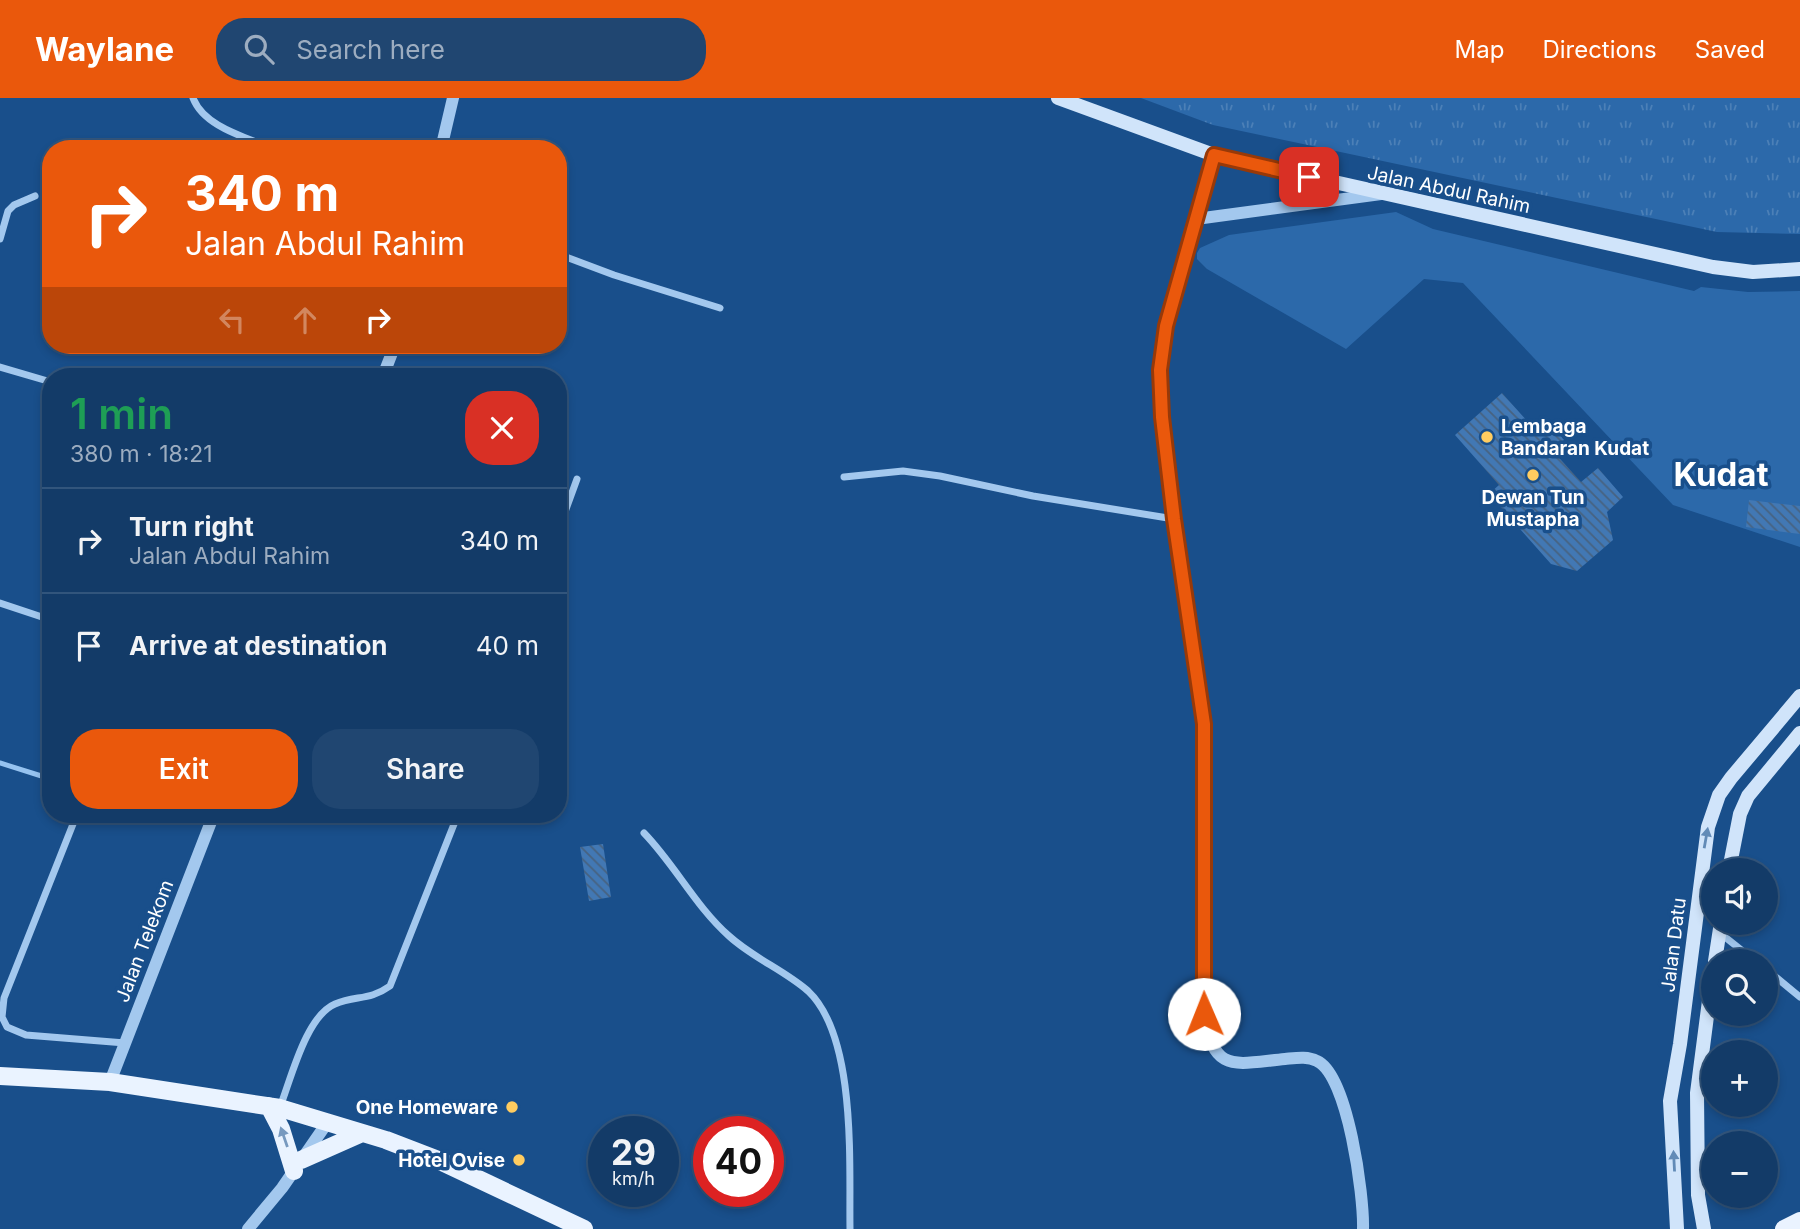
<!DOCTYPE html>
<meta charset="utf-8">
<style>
:root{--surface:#133b68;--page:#204671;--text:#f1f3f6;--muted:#9dadc0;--line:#32557c;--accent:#ea580c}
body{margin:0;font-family:Inter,sans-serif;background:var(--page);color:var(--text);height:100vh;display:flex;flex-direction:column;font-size:26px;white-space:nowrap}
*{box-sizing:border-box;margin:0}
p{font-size:23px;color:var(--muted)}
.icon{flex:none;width:38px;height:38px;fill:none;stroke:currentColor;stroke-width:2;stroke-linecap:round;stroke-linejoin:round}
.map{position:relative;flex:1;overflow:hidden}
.side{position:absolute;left:42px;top:270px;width:525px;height:455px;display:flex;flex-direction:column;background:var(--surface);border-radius:28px;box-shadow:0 4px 10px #0003,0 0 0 2px var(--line)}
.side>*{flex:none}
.guide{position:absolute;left:42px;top:42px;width:525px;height:214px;border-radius:28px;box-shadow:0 4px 10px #0003,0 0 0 2px var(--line);background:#ea580c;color:#fff;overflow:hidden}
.controls{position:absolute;left:1701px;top:760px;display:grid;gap:14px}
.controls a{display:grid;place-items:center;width:77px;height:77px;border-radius:50%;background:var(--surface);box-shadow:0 4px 10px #0003,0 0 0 2px var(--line);font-size:35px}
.speed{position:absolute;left:588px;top:1018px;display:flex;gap:14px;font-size:35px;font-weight:700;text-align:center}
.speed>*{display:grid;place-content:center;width:91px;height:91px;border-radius:50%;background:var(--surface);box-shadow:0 4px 10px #0003,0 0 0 2px var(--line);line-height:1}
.speed small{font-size:18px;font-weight:400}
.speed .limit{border:10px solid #d22;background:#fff;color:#111}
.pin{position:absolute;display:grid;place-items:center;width:60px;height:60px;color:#fff;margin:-30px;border-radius:14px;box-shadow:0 4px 10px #0006}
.me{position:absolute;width:77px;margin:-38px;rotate:359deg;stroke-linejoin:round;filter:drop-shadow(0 0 5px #0008)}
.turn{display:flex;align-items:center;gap:24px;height:147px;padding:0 28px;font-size:32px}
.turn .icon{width:91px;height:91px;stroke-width:2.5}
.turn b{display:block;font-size:49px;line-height:60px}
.lanes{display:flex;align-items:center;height:66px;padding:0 28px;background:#0003;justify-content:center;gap:35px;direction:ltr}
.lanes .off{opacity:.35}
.round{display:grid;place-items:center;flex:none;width:74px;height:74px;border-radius:28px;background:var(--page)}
.head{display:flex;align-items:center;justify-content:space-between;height:119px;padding:0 28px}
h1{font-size:42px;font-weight:600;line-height:52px;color:#1e9e55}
.primary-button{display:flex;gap:14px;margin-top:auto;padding:14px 28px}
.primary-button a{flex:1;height:80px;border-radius:28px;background:var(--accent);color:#fff;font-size:28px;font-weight:600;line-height:80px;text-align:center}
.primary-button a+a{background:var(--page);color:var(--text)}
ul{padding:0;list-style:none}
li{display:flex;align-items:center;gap:21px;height:105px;padding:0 28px;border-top:2px solid var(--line)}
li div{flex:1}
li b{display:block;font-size:26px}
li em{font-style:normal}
header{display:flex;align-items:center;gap:42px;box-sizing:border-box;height:98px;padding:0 35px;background:var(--accent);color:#fff}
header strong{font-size:33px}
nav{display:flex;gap:38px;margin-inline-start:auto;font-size:24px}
.search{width:490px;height:63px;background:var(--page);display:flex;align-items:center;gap:18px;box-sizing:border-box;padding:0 24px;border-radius:28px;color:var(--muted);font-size:26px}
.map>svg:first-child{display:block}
.grass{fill:url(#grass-tufts)}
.garden{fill:#2c69aa}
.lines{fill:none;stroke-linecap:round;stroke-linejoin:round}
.stream{stroke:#96c3f0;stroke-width:5}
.building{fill:url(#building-back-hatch)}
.minor{stroke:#a3c8ee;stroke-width:7}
.tertiary{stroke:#a3c8ee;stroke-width:12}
.secondary{stroke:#d0e4fa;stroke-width:14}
.primary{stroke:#eaf3ff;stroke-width:18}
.oneway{fill:#628bb7}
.oneway2{fill:#7799bf}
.route-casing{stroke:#983908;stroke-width:18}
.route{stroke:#ea580c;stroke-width:12}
.poi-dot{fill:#ffcc60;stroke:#194f8b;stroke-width:2.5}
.labels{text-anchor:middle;stroke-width:7;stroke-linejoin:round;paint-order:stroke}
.street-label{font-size:19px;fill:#fff;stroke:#194f8b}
.poi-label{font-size:19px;font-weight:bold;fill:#fff;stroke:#194f8b;text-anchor:end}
.town-label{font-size:33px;font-weight:bold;fill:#fff;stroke:#194f8b}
</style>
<header>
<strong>Waylane</strong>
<div class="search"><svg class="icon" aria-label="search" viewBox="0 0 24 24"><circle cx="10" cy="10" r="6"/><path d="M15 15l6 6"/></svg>Search here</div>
<nav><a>Map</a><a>Directions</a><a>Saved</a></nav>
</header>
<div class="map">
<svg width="1800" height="1131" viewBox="0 0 1800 1131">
<defs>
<pattern id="grass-tufts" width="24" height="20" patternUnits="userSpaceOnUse" patternTransform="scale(1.75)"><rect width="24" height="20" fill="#2c69aa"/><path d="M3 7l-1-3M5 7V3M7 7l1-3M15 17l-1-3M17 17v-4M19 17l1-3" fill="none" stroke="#4c80b7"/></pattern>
<pattern id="building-back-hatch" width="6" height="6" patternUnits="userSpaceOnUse" patternTransform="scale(1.75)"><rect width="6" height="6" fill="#4278b4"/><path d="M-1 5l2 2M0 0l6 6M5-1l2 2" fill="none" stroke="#476280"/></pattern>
</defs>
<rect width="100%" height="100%" fill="#194f8b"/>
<path class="grass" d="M 1141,0 L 1800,0 L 1800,136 L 1717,134 L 1213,27 Z"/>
<path class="garden" d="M 1396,114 L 1433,131 L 1694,193 L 1701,189 L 1748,194 L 1800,193 L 1800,449 L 1673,407 L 1463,185 L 1424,181 L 1346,251 L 1207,171 L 1197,161 L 1197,155 L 1200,150 L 1229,137 Z"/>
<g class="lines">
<path class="stream" d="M 0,665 L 51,681
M 170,716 L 191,722"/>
</g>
<path class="building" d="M 1502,295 L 1536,333 L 1548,322 L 1564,342 L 1552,352 L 1581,384 L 1598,370 L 1623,399 L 1607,414 L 1613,442 L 1577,473 L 1551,466 L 1489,396 L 1499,387 L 1455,337 Z
M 1749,402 L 1800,408 L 1800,436 L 1746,429 Z
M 603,746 L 611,799 L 589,803 L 580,749 Z"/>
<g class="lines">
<path class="minor" d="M 193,0 C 204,29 246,39 273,51
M 0,141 L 8,113 L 14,107 L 35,98
M 558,156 L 614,177 L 720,210
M 0,269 L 51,284
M 844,379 L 903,373 L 940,378 L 1033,398 L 1174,421
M 558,433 L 577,381
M 0,505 L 51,522
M 77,716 L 4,900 L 2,919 L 7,929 L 26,937 L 125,945
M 644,735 C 675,767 696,809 729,838 C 753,860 784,872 808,893 C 857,939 849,1068 850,1131
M 1720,835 L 1755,863
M 1766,871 L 1800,899
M 280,1009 C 291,981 306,918 335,906 C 356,897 369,903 390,888 L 458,716"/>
<path class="tertiary" d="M 441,51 L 453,0
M 1214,57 L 1166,228 L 1160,272 L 1162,319 L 1174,421 L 1204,626 L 1204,916 C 1214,976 1233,966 1285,961 C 1296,960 1307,958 1317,963 C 1348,977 1364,1098 1363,1131
M 1196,121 L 1381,96
M 383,278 L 395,247
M 110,984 L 214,716
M 248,1131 L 282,1090 L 327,1025"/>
<path class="secondary" d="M 1058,0 L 1214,57 L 1713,169 L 1753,174 L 1800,171
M 1729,772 L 1740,716 L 1748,698 L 1800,635
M 1715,863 L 1721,824
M 1677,1131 L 1670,1003 L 1680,946 L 1708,729 L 1719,697 L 1731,680 L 1800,598
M 1704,1131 L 1698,1097 L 1697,995 L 1713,872"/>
<path class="primary" d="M 0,978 L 110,984 L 280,1010 L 386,1042 L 438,1062 L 584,1131
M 269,1008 L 281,1031 L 294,1073
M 301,1062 L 362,1035
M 1784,1131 L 1800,1123"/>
</g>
<defs><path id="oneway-solid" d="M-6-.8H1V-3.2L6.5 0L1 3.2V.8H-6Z" transform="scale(1.75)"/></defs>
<g class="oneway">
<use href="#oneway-solid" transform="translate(1706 740) rotate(-80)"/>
<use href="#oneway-solid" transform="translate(1674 1063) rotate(-93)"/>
</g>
<use class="oneway2" href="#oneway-solid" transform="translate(284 1039) rotate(-109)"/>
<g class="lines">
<g class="route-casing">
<path id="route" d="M 1204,916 L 1204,626 L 1174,421 L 1162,319 L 1160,272 L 1166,228 L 1214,57 L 1309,79"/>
</g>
<use href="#route" class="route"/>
</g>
<g class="poi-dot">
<circle cx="1487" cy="339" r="7"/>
<circle cx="1533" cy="377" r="7"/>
<circle cx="512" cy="1009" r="7"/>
<circle cx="519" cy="1062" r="7"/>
</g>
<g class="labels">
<g class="street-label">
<text transform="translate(1449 91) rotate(12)" y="7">Jalan Abdul Rahim</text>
<text transform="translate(144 843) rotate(-69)" y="7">Jalan Telekom</text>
<text transform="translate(1673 847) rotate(-83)" y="7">Jalan Datu</text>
</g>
<g class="poi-label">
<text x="1501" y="335" text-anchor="start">Lembaga<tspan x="1501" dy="22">Bandaran Kudat</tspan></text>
<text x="1533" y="406" text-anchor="middle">Dewan Tun<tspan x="1533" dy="22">Mustapha</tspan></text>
<text x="498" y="1016">One Homeware</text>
<text x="505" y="1069">Hotel Ovise</text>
</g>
<g class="town-label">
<text x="1721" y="388">Kudat</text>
</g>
</g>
</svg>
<div class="controls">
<a><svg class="icon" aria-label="sound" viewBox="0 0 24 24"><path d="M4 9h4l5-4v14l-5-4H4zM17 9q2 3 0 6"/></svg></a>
<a><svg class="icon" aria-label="search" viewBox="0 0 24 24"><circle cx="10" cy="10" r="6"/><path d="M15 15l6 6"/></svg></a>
<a>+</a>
<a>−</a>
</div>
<div class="speed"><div>29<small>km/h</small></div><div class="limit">40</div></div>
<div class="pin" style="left:1309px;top:79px;background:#d93025"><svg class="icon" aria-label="arrive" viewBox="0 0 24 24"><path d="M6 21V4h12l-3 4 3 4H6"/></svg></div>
<svg class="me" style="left:1204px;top:916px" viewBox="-20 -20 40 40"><circle r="19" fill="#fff"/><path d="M0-13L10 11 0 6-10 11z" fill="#ea580c"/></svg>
<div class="guide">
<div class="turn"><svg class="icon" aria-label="right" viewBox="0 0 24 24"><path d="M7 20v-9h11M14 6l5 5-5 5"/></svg><div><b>340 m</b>Jalan Abdul Rahim</div></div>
<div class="lanes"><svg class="icon off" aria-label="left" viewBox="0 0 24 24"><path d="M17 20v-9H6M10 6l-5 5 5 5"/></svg><svg class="icon off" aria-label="ahead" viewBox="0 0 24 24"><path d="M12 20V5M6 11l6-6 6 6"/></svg><svg class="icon" aria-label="right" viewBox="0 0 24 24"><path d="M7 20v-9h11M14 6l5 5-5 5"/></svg></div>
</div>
<section class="side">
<div class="head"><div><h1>1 min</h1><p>380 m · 18:21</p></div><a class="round" style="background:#d93025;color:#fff"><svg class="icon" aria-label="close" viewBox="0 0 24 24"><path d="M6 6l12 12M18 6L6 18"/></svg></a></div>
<ul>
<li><svg class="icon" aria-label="right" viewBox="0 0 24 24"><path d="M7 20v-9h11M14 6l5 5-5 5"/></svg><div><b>Turn right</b><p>Jalan Abdul Rahim</p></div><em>340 m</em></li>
<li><svg class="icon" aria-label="arrive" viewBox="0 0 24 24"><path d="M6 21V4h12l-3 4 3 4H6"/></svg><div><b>Arrive at destination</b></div><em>40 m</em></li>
</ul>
<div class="primary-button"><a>Exit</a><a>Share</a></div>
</section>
</div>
